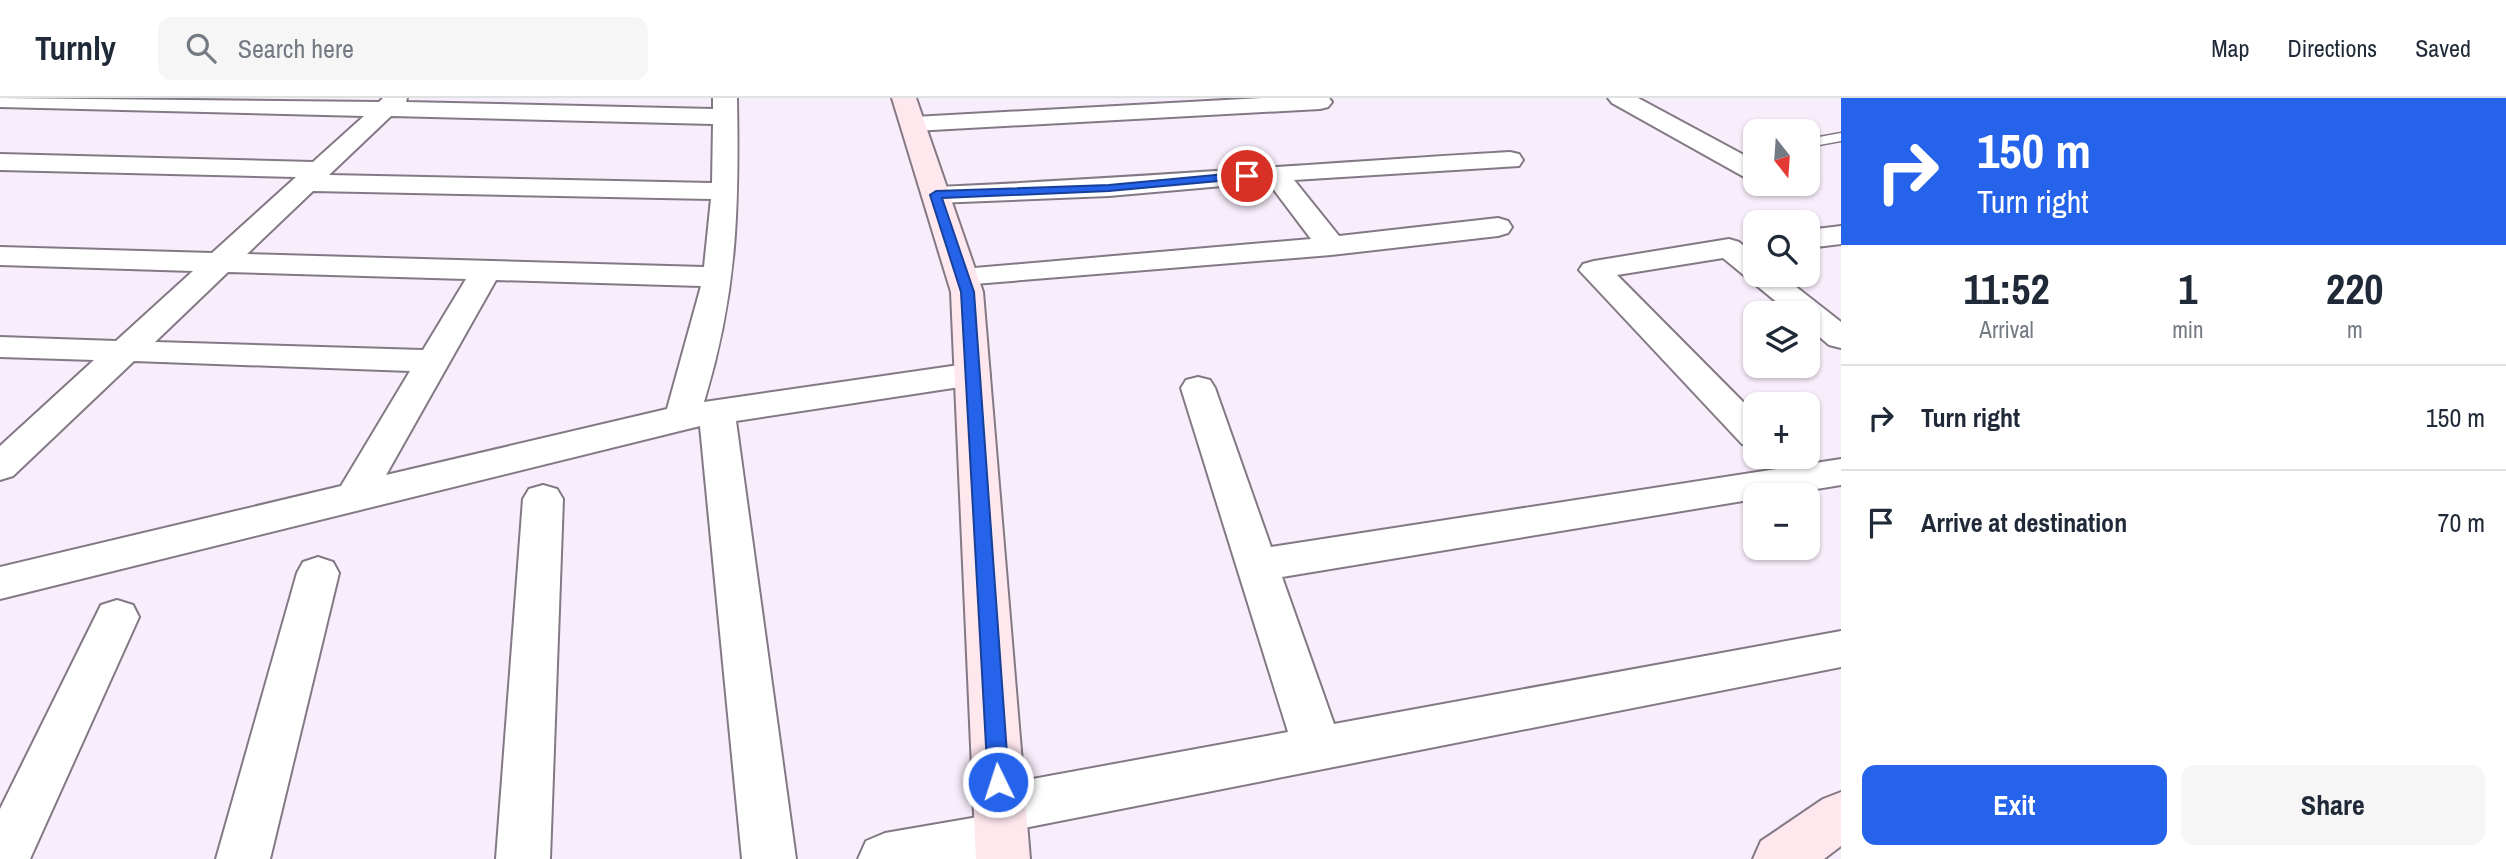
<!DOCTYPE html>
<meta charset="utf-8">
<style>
:root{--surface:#fff;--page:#f6f6f7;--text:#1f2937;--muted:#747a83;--line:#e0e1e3;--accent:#2563eb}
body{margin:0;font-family:"Archivo Narrow",sans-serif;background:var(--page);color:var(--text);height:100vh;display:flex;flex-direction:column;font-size:26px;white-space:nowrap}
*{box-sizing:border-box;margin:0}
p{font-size:23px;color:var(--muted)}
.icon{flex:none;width:38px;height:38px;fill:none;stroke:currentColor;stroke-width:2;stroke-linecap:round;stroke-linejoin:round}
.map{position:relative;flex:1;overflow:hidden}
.details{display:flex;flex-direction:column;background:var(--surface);width:665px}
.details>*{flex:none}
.guide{background:#2563eb;color:#fff;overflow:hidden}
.needle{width:46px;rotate:163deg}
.tools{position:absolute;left:1743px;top:21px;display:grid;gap:14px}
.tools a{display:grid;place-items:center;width:77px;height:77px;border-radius:14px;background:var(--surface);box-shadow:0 2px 5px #0004;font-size:35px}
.pin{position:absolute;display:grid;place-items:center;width:60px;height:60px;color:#fff;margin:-30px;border:4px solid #fff;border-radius:50%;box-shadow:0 2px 7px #0007}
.me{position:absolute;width:77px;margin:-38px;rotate:356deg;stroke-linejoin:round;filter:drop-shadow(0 0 5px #0008)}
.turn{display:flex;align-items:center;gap:24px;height:147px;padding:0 21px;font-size:32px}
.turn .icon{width:91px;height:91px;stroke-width:2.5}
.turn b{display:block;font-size:49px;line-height:60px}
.eta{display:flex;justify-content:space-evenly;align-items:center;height:119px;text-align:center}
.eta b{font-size:42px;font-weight:700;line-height:49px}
.button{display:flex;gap:14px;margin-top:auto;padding:14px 21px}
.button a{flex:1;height:80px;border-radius:14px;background:var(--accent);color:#fff;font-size:28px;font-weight:700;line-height:80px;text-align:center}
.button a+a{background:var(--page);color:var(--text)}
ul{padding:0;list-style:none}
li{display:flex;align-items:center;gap:21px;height:105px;padding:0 21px;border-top:2px solid var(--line)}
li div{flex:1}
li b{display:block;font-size:26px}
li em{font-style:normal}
header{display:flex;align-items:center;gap:42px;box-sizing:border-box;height:98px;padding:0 35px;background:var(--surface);border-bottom:2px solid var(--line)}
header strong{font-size:33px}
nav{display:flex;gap:38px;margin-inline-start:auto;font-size:24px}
.search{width:490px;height:63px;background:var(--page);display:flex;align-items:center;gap:18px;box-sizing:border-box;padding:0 24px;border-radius:14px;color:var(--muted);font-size:26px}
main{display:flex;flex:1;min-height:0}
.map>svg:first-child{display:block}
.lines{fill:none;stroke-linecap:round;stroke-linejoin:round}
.lane-casing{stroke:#837985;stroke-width:3}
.street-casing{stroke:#837985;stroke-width:4}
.secondary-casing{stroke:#837985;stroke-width:4}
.lane{fill:#fff;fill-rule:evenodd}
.street{fill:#fff;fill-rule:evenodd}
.secondary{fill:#fee7ed;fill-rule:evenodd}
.route{fill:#2563eb;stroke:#184099;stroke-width:2}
</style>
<header>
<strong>Turnly</strong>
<div class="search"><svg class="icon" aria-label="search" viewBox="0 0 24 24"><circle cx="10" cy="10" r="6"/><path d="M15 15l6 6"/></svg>Search here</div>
<nav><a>Map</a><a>Directions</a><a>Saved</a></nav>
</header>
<main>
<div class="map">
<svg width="1841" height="761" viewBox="0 0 1841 761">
<rect width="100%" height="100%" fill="#f8edfb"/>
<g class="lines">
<g class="lane-casing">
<path id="lane" d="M 1841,35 L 1841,43 L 1808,49 L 1808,41 Z"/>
</g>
<g class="street-casing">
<path id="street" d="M 0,0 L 379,4 L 383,0 L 407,0 L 406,4 L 713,11 L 713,0 L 737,0 C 739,113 737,195 704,304 L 973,265 L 985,268 L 990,276 L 985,284 L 973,287 L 736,323 L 796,761 L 742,761 L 700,328 L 0,501 L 0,469 L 341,388 L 410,273 L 134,263 L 13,378 L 0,382 L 0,348 L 94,262 L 0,259 L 0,239 L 116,243 L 193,173 L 0,167 L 0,149 L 212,155 L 296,79 L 0,72 L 0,56 L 313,64 L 364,18 L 0,9 ZM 391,18 L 713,26 L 712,85 L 329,77 ZM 313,93 L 711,101 L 704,169 L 247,156 ZM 228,174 L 466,181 L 423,252 L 155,244 ZM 496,182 L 701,188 L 667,311 L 386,377 Z
M 1262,0 L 1329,0 L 1332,4 L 1328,9 L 1320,11 L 914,33 L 905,31 L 902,26 L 905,21 L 914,19 Z
M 1608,0 L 1638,0 L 1755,63 L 1755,82 L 1746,80 L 1612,5 Z
M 1510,54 L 1519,56 L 1523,62 L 1519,68 L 1294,82 L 1339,138 L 1498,120 L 1508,123 L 1512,129 L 1508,135 L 1498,138 L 1331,157 L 962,187 L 951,184 L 947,178 L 951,172 L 1311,141 L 1268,84 L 1109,98 L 936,105 L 926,103 L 922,97 L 926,91 L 936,89 C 1128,81 1319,65 1510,54 Z
M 1841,128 L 1841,146 L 1808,150 L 1808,132 Z
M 1729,141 L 1739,144 L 1755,157 L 1755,177 L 1781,177 L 1841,224 L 1841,250 L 1829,247 L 1808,229 L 1808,215 L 1790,215 L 1723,160 L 1617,177 L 1755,316 L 1755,349 L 1742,346 L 1579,172 L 1583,166 L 1594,163 Z
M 1198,279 L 1210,282 L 1215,290 L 1271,449 L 1841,361 L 1841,387 L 1780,397 L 1755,397 L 1755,401 L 1282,479 L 1334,626 L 1841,533 L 1841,569 L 1024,730 L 1028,740 L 1021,758 L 1012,761 L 858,761 L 866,743 L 885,735 L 978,719 L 974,711 L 982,694 L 1000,687 L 1288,634 L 1181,290 L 1186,282 Z
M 543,387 L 557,391 L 563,401 L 550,761 L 496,761 L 523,401 L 529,391 Z
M 318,459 L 333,464 L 339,475 L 270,761 L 216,761 L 297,475 L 303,464 Z
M 117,502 L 133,507 L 139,519 L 30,761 L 0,761 L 0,711 L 101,507 Z"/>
</g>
<g class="secondary-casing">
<path id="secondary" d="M 892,0 L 916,0 L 983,194 L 1030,761 L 976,761 L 951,194 Z
M 1841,694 L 1841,748 L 1824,761 L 1753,761 L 1761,743 L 1823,701 Z"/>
</g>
<use href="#lane" class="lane"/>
<use href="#street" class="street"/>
<use href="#secondary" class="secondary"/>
</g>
<path class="route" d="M 1247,74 L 1251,75 L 1251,80 L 1109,93 L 942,100 L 974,194 L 1009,684 L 1006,691 L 998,694 L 991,691 L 988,684 L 961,194 L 930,97 L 936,93 L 1109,87 Z"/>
</svg>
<div class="tools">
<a><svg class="needle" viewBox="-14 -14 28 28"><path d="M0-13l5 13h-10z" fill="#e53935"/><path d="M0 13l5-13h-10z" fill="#747a83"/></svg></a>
<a><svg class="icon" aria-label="search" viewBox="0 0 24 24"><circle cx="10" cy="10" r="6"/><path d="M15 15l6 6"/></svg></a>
<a><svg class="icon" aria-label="layers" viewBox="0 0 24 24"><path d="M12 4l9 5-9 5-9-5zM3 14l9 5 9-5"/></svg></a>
<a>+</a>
<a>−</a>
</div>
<div class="pin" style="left:1247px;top:78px;background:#d93025"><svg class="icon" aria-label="arrive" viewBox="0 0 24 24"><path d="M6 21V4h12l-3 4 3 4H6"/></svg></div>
<svg class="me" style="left:998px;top:684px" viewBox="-20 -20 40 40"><circle r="17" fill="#2563eb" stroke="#fff" stroke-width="3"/><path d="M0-11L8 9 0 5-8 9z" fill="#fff"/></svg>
</div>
<section class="details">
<div class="guide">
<div class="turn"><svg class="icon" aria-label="right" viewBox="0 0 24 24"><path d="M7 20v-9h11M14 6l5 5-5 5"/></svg><div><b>150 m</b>Turn right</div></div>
</div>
<div class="eta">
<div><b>11:52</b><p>Arrival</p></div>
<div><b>1</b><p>min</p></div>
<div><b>220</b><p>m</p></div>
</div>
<ul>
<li><svg class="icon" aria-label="right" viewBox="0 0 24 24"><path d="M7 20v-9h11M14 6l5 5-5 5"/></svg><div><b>Turn right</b></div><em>150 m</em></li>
<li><svg class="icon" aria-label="arrive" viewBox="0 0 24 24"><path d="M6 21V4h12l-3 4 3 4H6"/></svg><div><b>Arrive at destination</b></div><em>70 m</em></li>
</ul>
<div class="button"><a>Exit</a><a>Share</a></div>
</section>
</main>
